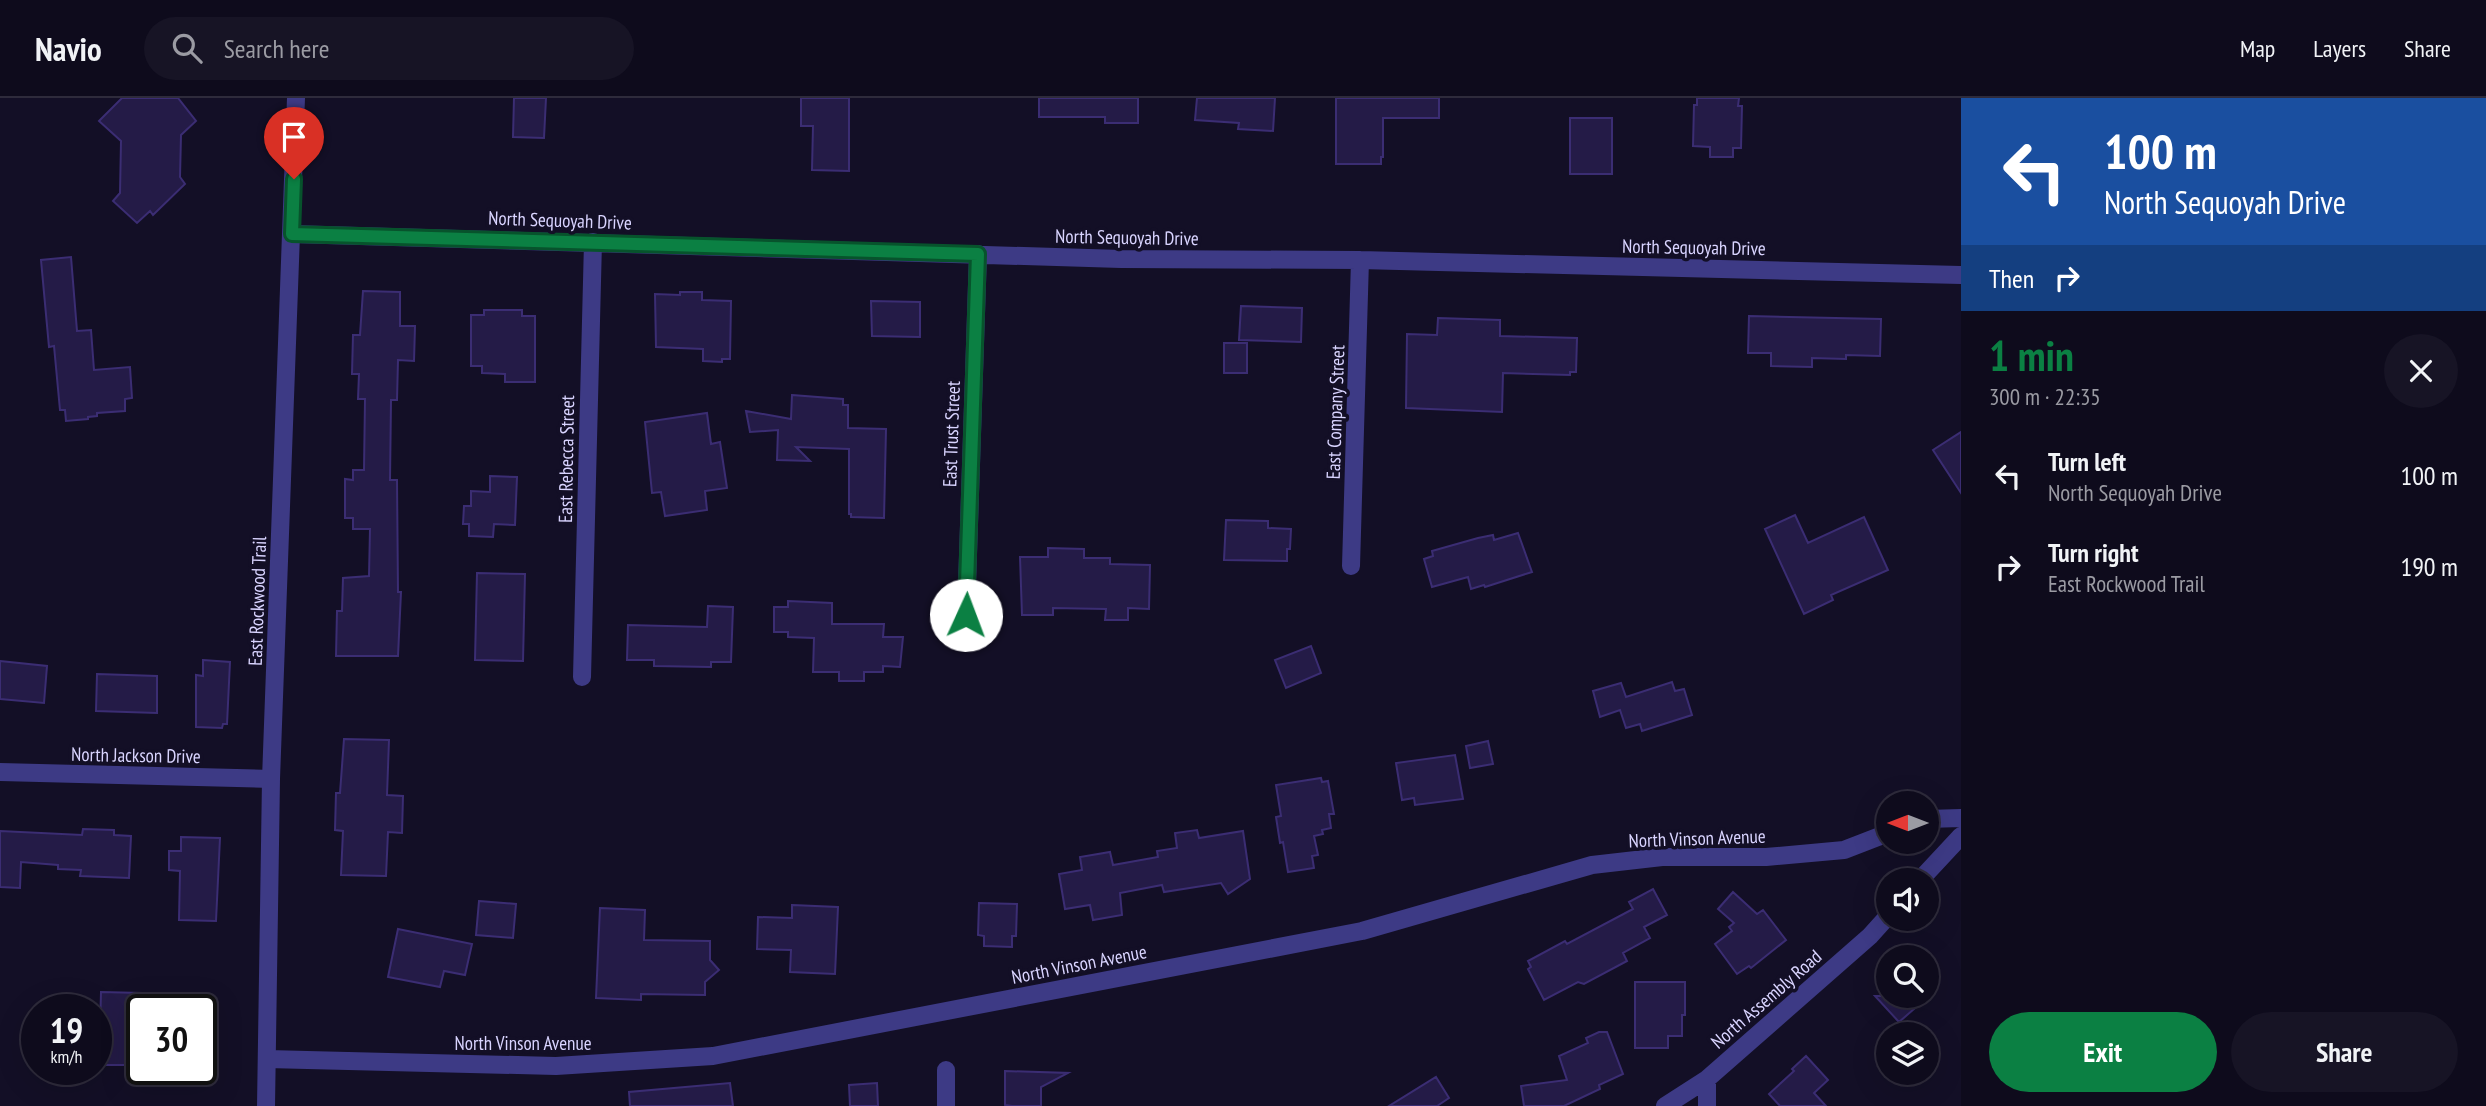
<!DOCTYPE html>
<meta charset="utf-8">
<style>
:root{--surface:#0e0b1c;--page:#171425;--text:#f1f3f6;--muted:#9b9ba3;--line:#2e2b3b;--accent:#0b8043}
body{margin:0;font-family:"PT Sans Narrow",sans-serif;background:var(--page);color:var(--text);height:100vh;display:flex;flex-direction:column;font-size:26px;white-space:nowrap}
*{box-sizing:border-box;margin:0}
p{font-size:23px;color:var(--muted)}
.icon{flex:none;width:38px;height:38px;fill:none;stroke:currentColor;stroke-width:2;stroke-linecap:round;stroke-linejoin:round}
.map{position:relative;flex:1;overflow:hidden}
.drawer{display:flex;flex-direction:column;background:var(--surface);width:525px}
.drawer>*{flex:none}
.banner{background:#1a4fa0;color:#fff;overflow:hidden}
.needle{width:46px;rotate:270deg}
.buttons{position:absolute;left:1876px;top:693px;display:grid;gap:14px}
.buttons a{display:grid;place-items:center;width:63px;height:63px;border-radius:50%;background:var(--surface);box-shadow:0 7px 28px #0002,0 0 0 2px var(--line);font-size:35px}
.speed{position:absolute;left:21px;top:896px;display:flex;gap:14px;font-size:35px;font-weight:700;text-align:center}
.speed>*{display:grid;place-content:center;width:91px;height:91px;border-radius:50%;background:var(--surface);box-shadow:0 7px 28px #0002,0 0 0 2px var(--line);line-height:1}
.speed small{font-size:18px;font-weight:400}
.speed .limit{border:4px solid #111;border-radius:10px;background:#fff;color:#111}
.pin{position:absolute;display:grid;place-items:center;width:60px;height:60px;color:#fff;margin:-72px -30px;border-radius:50% 50% 50% 0;rotate:-45deg;box-shadow:0 0 7px #0007}
.pin .icon{rotate:45deg}
.me{position:absolute;width:77px;margin:-38px;rotate:2deg;stroke-linejoin:round;filter:drop-shadow(0 0 5px #0008)}
.turn{display:flex;align-items:center;gap:24px;height:147px;padding:0 28px;font-size:32px}
.turn .icon{width:91px;height:91px;stroke-width:2.5}
.turn b{display:block;font-size:49px;line-height:60px}
.then{display:flex;align-items:center;height:66px;padding:0 28px;background:#0003;gap:14px;font-size:26px}
.round{display:grid;place-items:center;flex:none;width:74px;height:74px;border-radius:37px;background:var(--page)}
.head{display:flex;align-items:center;justify-content:space-between;height:119px;padding:0 28px}
h1{font-size:42px;font-weight:800;line-height:52px;color:var(--accent)}
.button{display:flex;gap:14px;margin-top:auto;padding:14px 28px}
.button a{flex:1;height:80px;border-radius:42px;background:var(--accent);color:#fff;font-size:28px;font-weight:800;line-height:80px;text-align:center}
.button a+a{background:var(--page);color:var(--text)}
ul{padding:0;list-style:none}
li{display:flex;align-items:center;gap:21px;height:91px;padding:0 28px}
li div{flex:1}
li b{display:block;font-size:26px}
li em{font-style:normal}
header{display:flex;align-items:center;gap:42px;box-sizing:border-box;height:98px;padding:0 35px;background:var(--surface);border-bottom:2px solid var(--line)}
header strong{font-size:33px}
nav{display:flex;gap:38px;margin-inline-start:auto;font-size:24px}
.search{width:490px;height:63px;background:var(--page);display:flex;align-items:center;gap:18px;box-sizing:border-box;padding:0 24px;border-radius:38px;color:var(--muted);font-size:26px}
main{display:flex;flex:1;min-height:0}
.map>svg:first-child{display:block}
.building{fill:#241b47;stroke:#3b2d73;stroke-width:2}
.lines{fill:none;stroke-linecap:round;stroke-linejoin:round}
.minor{stroke:#3d3a85;stroke-width:18}
.route-casing{stroke:#07532c;stroke-width:18}
.route{stroke:#0b8043;stroke-width:12}
.labels{text-anchor:middle;stroke-width:7;stroke-linejoin:round;paint-order:stroke}
.street-label{font-size:19px;fill:#d9d4ff;stroke:#130f26}
</style>
<header>
<strong>Navio</strong>
<div class="search"><svg class="icon" aria-label="search" viewBox="0 0 24 24"><circle cx="10" cy="10" r="6"/><path d="M15 15l6 6"/></svg>Search here</div>
<nav><a>Map</a><a>Layers</a><a>Share</a></nav>
</header>
<main>
<div class="map">
<svg width="1961" height="1008" viewBox="0 0 1961 1008">
<rect width="100%" height="100%" fill="#130f26"/>
<path class="building" d="M 122,0 L 178,0 L 196,23 L 181,37 L 180,79 L 185,86 L 153,117 L 150,113 L 137,125 L 113,103 L 120,95 L 121,43 L 99,23 Z
M 514,0 L 546,0 L 544,40 L 513,39 Z
M 801,0 L 849,0 L 849,73 L 812,72 L 813,28 L 801,28 Z
M 1039,0 L 1138,0 L 1138,25 L 1105,25 L 1105,19 L 1039,19 Z
M 1197,0 L 1275,0 L 1273,33 L 1238,31 L 1239,25 L 1195,22 Z
M 1336,0 L 1439,0 L 1439,20 L 1383,20 L 1383,59 L 1381,59 L 1381,66 L 1336,66 Z
M 1697,0 L 1739,0 L 1738,8 L 1742,8 L 1741,50 L 1733,50 L 1733,59 L 1710,59 L 1710,49 L 1693,48 L 1694,7 L 1697,7 Z
M 1570,20 L 1612,20 L 1612,76 L 1570,76 Z
M 71,159 L 77,233 L 91,232 L 94,272 L 130,269 L 132,300 L 125,301 L 125,313 L 97,315 L 97,318 L 88,319 L 88,321 L 66,323 L 65,312 L 60,312 L 54,248 L 49,249 L 41,162 Z
M 363,193 L 400,194 L 400,228 L 415,228 L 414,263 L 398,262 L 397,302 L 391,302 L 390,382 L 397,382 L 398,494 L 401,494 L 398,558 L 336,558 L 337,513 L 342,513 L 343,480 L 369,478 L 370,431 L 353,431 L 353,420 L 345,420 L 345,381 L 353,382 L 353,372 L 364,372 L 365,301 L 358,301 L 359,276 L 352,276 L 353,237 L 360,237 Z
M 680,194 L 702,194 L 702,202 L 731,203 L 730,261 L 722,261 L 722,264 L 703,263 L 703,251 L 656,249 L 655,196 L 680,197 Z
M 871,203 L 920,204 L 920,239 L 872,238 Z
M 1241,208 L 1302,210 L 1301,244 L 1239,242 Z
M 484,212 L 522,212 L 522,218 L 535,218 L 535,284 L 505,284 L 505,276 L 482,275 L 482,268 L 471,268 L 471,217 L 484,217 Z
M 1749,218 L 1881,221 L 1880,258 L 1846,257 L 1846,261 L 1812,260 L 1812,269 L 1771,268 L 1771,255 L 1748,255 Z
M 1438,220 L 1500,222 L 1500,238 L 1577,240 L 1576,274 L 1570,274 L 1570,277 L 1503,275 L 1502,314 L 1406,310 L 1407,236 L 1437,237 Z
M 1224,245 L 1247,245 L 1247,275 L 1224,275 Z
M 792,297 L 843,301 L 843,307 L 848,307 L 848,330 L 886,331 L 884,420 L 851,419 L 851,416 L 849,416 L 849,351 L 796,349 L 810,363 L 777,362 L 778,332 L 750,334 L 746,313 L 791,321 Z
M 707,315 L 711,346 L 720,344 L 727,390 L 705,393 L 707,412 L 665,418 L 661,394 L 652,395 L 645,324 Z
M 1961,334 L 1961,395 L 1933,352 Z
M 490,378 L 517,379 L 515,427 L 494,426 L 493,439 L 469,438 L 469,426 L 463,426 L 464,408 L 471,408 L 471,393 L 490,394 Z
M 1795,417 L 1808,445 L 1864,419 L 1888,472 L 1831,497 L 1833,502 L 1804,516 L 1765,431 Z
M 1226,422 L 1268,423 L 1268,430 L 1291,431 L 1290,451 L 1287,451 L 1287,463 L 1224,462 Z
M 1518,435 L 1532,474 L 1485,489 L 1484,487 L 1471,491 L 1468,479 L 1432,489 L 1424,461 L 1433,458 L 1432,453 L 1478,440 L 1493,437 L 1494,442 Z
M 1048,450 L 1084,451 L 1084,460 L 1110,460 L 1110,466 L 1150,467 L 1149,511 L 1128,510 L 1128,522 L 1105,522 L 1106,511 L 1053,510 L 1053,517 L 1022,517 L 1020,459 L 1048,459 Z
M 477,475 L 525,476 L 523,563 L 475,562 Z
M 788,503 L 832,505 L 832,526 L 884,526 L 883,539 L 903,539 L 900,569 L 883,568 L 883,574 L 864,574 L 864,583 L 839,583 L 839,574 L 813,574 L 814,540 L 788,539 L 788,534 L 774,534 L 774,509 L 788,509 Z
M 708,508 L 733,509 L 731,564 L 711,564 L 711,569 L 654,568 L 654,562 L 627,562 L 628,527 L 707,529 Z
M 1311,548 L 1321,575 L 1286,590 L 1275,562 Z
M 203,562 L 230,564 L 227,626 L 223,626 L 222,630 L 196,629 L 196,577 L 203,578 Z
M 0,563 L 47,568 L 44,605 L 0,601 Z
M 97,576 L 157,578 L 157,615 L 96,613 Z
M 1672,584 L 1675,593 L 1684,591 L 1692,617 L 1642,633 L 1640,626 L 1626,630 L 1620,612 L 1600,619 L 1593,593 L 1621,585 L 1626,599 Z
M 344,641 L 389,642 L 387,697 L 403,698 L 402,735 L 388,734 L 386,778 L 341,777 L 343,733 L 335,732 L 336,695 L 340,695 Z
M 1488,643 L 1493,666 L 1470,670 L 1466,648 Z
M 1455,657 L 1463,701 L 1415,707 L 1414,700 L 1402,702 L 1396,665 Z
M 1321,680 L 1322,684 L 1328,683 L 1334,716 L 1329,716 L 1331,730 L 1322,732 L 1323,736 L 1314,738 L 1318,757 L 1312,758 L 1314,770 L 1288,774 L 1283,744 L 1280,745 L 1276,719 L 1281,718 L 1276,687 Z
M 83,731 L 114,732 L 114,737 L 131,738 L 129,780 L 80,778 L 81,772 L 58,771 L 58,767 L 21,764 L 20,790 L 0,789 L 0,733 L 82,737 Z
M 1197,732 L 1199,740 L 1243,733 L 1250,781 L 1228,796 L 1221,785 L 1164,794 L 1162,787 L 1120,795 L 1122,817 L 1093,822 L 1090,807 L 1065,811 L 1059,776 L 1082,772 L 1080,759 L 1110,754 L 1113,767 L 1158,759 L 1157,753 L 1177,750 L 1175,735 Z
M 181,739 L 220,740 L 216,823 L 179,822 L 180,773 L 169,772 L 169,753 L 181,753 Z
M 1653,791 L 1667,817 L 1644,829 L 1650,840 L 1623,855 L 1627,863 L 1584,886 L 1578,884 L 1544,902 L 1528,871 L 1531,869 L 1528,863 L 1565,843 L 1567,846 L 1633,811 L 1629,804 Z
M 1733,794 L 1757,816 L 1763,812 L 1786,842 L 1751,870 L 1749,868 L 1737,876 L 1715,846 L 1732,833 L 1729,829 L 1734,825 L 1718,811 Z
M 479,803 L 516,806 L 513,840 L 476,837 Z
M 979,805 L 1017,806 L 1016,838 L 1012,838 L 1012,849 L 984,848 L 984,838 L 978,837 Z
M 792,807 L 838,809 L 835,876 L 790,874 L 791,852 L 757,851 L 758,819 L 792,820 Z
M 600,810 L 645,812 L 644,842 L 710,843 L 710,862 L 719,872 L 705,884 L 705,897 L 641,896 L 641,902 L 596,900 Z
M 398,831 L 472,846 L 465,877 L 444,873 L 440,889 L 388,879 Z
M 1635,884 L 1685,884 L 1685,917 L 1682,917 L 1682,938 L 1668,938 L 1668,950 L 1635,950 Z
M 101,894 L 142,895 L 139,960 L 136,959 L 136,967 L 96,967 L 96,933 L 100,933 Z
M 1875,898 L 1929,898 L 1899,924 Z
M 1599,934 L 1607,934 L 1623,976 L 1599,987 L 1600,991 L 1564,1008 L 1524,1008 L 1521,988 L 1567,982 L 1559,958 L 1588,945 L 1586,940 Z
M 1806,958 L 1828,982 L 1814,995 L 1826,1008 L 1780,1008 L 1769,996 L 1794,973 L 1792,971 Z
M 1005,973 L 1068,975 L 1041,989 L 1041,1008 L 1012,1008 L 1005,1007 Z
M 1436,979 L 1449,1000 L 1437,1008 L 1389,1008 Z
M 730,985 L 733,1008 L 630,1008 L 629,994 Z
M 877,985 L 878,1008 L 850,1008 L 849,987 Z"/>
<g class="lines">
<path class="minor" d="M 292,136 L 1121,161 L 1360,162 L 1961,177
M 1351,468 L 1360,162
M 966,517 L 978,156
M 582,579 L 593,144
M 0,674 L 271,681
M 1927,721 L 1961,720
M 1920,782 L 1961,738
M 267,961 L 556,968 L 713,958 L 1362,833 L 1592,767 L 1662,759 L 1766,759 L 1844,752 L 1888,735
M 1707,981 L 1707,1008
M 266,1008 L 271,681 L 296,0
M 946,1008 L 946,972
M 1665,1008 L 1707,981 L 1870,838 L 1888,818"/>
</g>
<g class="lines">
<g class="route-casing">
<path id="route" d="M 294,81 L 292,136 L 978,156 L 966,517"/>
</g>
<use href="#route" class="route"/>
</g>
<g class="labels">
<g class="street-label">
<text transform="translate(560 122) rotate(2)" y="7">North Sequoyah Drive</text>
<text transform="translate(1127 139) rotate(1)" y="7">North Sequoyah Drive</text>
<text transform="translate(1694 149) rotate(1)" y="7">North Sequoyah Drive</text>
<text transform="translate(1335 314) rotate(-88)" y="7">East Company Street</text>
<text transform="translate(951 336) rotate(-88)" y="7">East Trust Street</text>
<text transform="translate(566 361) rotate(-89)" y="7">East Rebecca Street</text>
<text transform="translate(257 503) rotate(-88)" y="7">East Rockwood Trail</text>
<text transform="translate(136 657) rotate(1)" y="7">North Jackson Drive</text>
<text transform="translate(1697 740) rotate(-2)" y="7">North Vinson Avenue</text>
<text transform="translate(1079 866) rotate(-11)" y="7">North Vinson Avenue</text>
<text transform="translate(1766 901) rotate(-41)" y="7">North Assembly Road</text>
<text x="523" y="952">North Vinson Avenue</text>
</g>
</g>
</svg>
<div class="buttons">
<a><svg class="needle" viewBox="-14 -14 28 28"><path d="M0-13l5 13h-10z" fill="#e53935"/><path d="M0 13l5-13h-10z" fill="#9b9ba3"/></svg></a>
<a><svg class="icon" aria-label="sound" viewBox="0 0 24 24"><path d="M4 9h4l5-4v14l-5-4H4zM17 9q2 3 0 6"/></svg></a>
<a><svg class="icon" aria-label="search" viewBox="0 0 24 24"><circle cx="10" cy="10" r="6"/><path d="M15 15l6 6"/></svg></a>
<a><svg class="icon" aria-label="layers" viewBox="0 0 24 24"><path d="M12 4l9 5-9 5-9-5zM3 14l9 5 9-5"/></svg></a>
</div>
<div class="speed"><div>19<small>km/h</small></div><div class="limit">30</div></div>
<div class="pin" style="left:294px;top:81px;background:#d93025"><svg class="icon" aria-label="arrive" viewBox="0 0 24 24"><path d="M6 21V4h12l-3 4 3 4H6"/></svg></div>
<svg class="me" style="left:966px;top:517px" viewBox="-20 -20 40 40"><circle r="19" fill="#fff"/><path d="M0-13L10 11 0 6-10 11z" fill="#0b8043"/></svg>
</div>
<section class="drawer">
<div class="banner">
<div class="turn"><svg class="icon" aria-label="left" viewBox="0 0 24 24"><path d="M17 20v-9H6M10 6l-5 5 5 5"/></svg><div><b>100 m</b>North Sequoyah Drive</div></div>
<div class="then">Then<svg class="icon" aria-label="right" viewBox="0 0 24 24"><path d="M7 20v-9h11M14 6l5 5-5 5"/></svg></div>
</div>
<div class="head"><div><h1>1 min</h1><p>300 m · 22:35</p></div><a class="round"><svg class="icon" aria-label="close" viewBox="0 0 24 24"><path d="M6 6l12 12M18 6L6 18"/></svg></a></div>
<ul>
<li><svg class="icon" aria-label="left" viewBox="0 0 24 24"><path d="M17 20v-9H6M10 6l-5 5 5 5"/></svg><div><b>Turn left</b><p>North Sequoyah Drive</p></div><em>100 m</em></li>
<li><svg class="icon" aria-label="right" viewBox="0 0 24 24"><path d="M7 20v-9h11M14 6l5 5-5 5"/></svg><div><b>Turn right</b><p>East Rockwood Trail</p></div><em>190 m</em></li>
</ul>
<div class="button"><a>Exit</a><a>Share</a></div>
</section>
</main>
